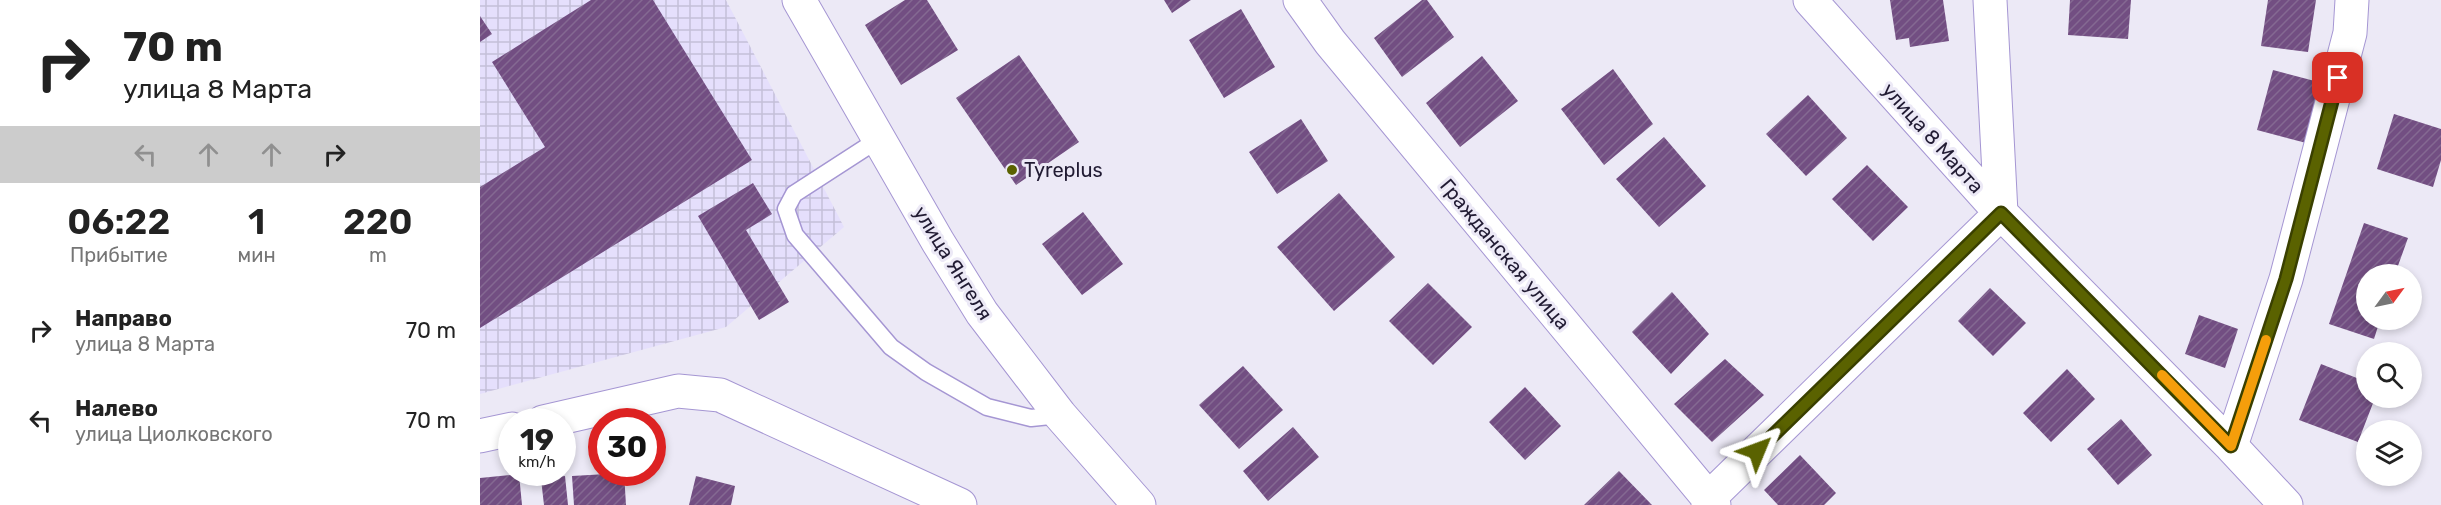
<!DOCTYPE html>
<html lang="ru">
<meta charset="utf-8">
<style>
:root{--surface:#fff;--page:#f6f6f6;--text:#222;--muted:#767676}
body{margin:0;font-family:Rubik,sans-serif;background:var(--page);color:var(--text);height:100vh;display:flex;flex-direction:column;font-size:22px;white-space:nowrap}
*{box-sizing:border-box;margin:0}
p{font-size:20px;color:var(--muted)}
.icon{flex:none;width:33px;height:33px;fill:none;stroke:currentColor;stroke-width:2;stroke-linecap:round;stroke-linejoin:round}
.map{position:relative;flex:1;overflow:hidden}
.details{display:flex;flex-direction:column;background:var(--surface);width:480px}
.details>*{flex:none}
.banner{background:#fff;color:var(--text);overflow:hidden}
.needle{width:39px;rotate:57deg}
.fabs{position:absolute;left:1876px;top:264px;display:grid;gap:12px}
.fabs a{display:grid;place-items:center;width:66px;height:66px;border-radius:50%;background:var(--surface);box-shadow:0 3px 9px #0003;font-size:30px}
.speed{position:absolute;left:18px;top:408px;display:flex;gap:12px;font-size:30px;font-weight:700;text-align:center}
.speed>*{display:grid;place-content:center;width:78px;height:78px;border-radius:50%;background:var(--surface);box-shadow:0 3px 9px #0003;line-height:1}
.speed small{font-size:15px;font-weight:400}
.speed .limit{border:9px solid #d22;background:#fff;color:#111}
.pin{position:absolute;display:grid;place-items:center;width:51px;height:51px;color:#fff;margin:-26px;border-radius:12px;box-shadow:0 3px 9px #0006}
.me{position:absolute;width:66px;margin:-33px;rotate:46deg;stroke-linejoin:round;filter:drop-shadow(0 0 4px #0008)}
.turn{display:flex;align-items:center;gap:21px;height:126px;padding:0 24px;font-size:27px}
.turn .icon{width:78px;height:78px;stroke-width:2.5}
.turn b{display:block;font-size:42px;line-height:51px}
.lanes{display:flex;align-items:center;height:57px;padding:0 24px;background:#0003;justify-content:center;gap:30px;direction:ltr}
.lanes .off{opacity:.35}
.eta{display:flex;justify-content:space-evenly;align-items:center;height:102px;text-align:center}
.eta b{font-size:36px;font-weight:600;line-height:42px}
ul{padding:0;list-style:none}
li{display:flex;align-items:center;gap:18px;height:90px;padding:0 24px}
li div{flex:1}
li b{display:block;font-size:22px}
li em{font-style:normal}
main{display:flex;flex:1;min-height:0}
.map>svg:first-child{display:block}
.industrial{fill:url(#industrial-grid)}
.building{fill:url(#building-hatch)}
.lines{fill:none;stroke-linecap:round;stroke-linejoin:round}
.lane-casing{stroke:#a596d3;stroke-width:19}
.street-casing{stroke:#a596d3;stroke-width:35}
.secondary-casing{stroke:#a596d3;stroke-width:35}
.lane{stroke:#fff;stroke-width:16}
.street{stroke:#fff;stroke-width:33}
.secondary{stroke:#fff;stroke-width:33}
.route-casing{stroke:#3a4000;stroke-width:15}
.route{stroke:#5a6200;stroke-width:10}
.slow{stroke:#f59e0b;stroke-width:10}
.poi-dot{fill:#5a6200;stroke:#ece9f6;stroke-width:2}
.labels{text-anchor:middle;stroke-width:6;stroke-linejoin:round;paint-order:stroke}
.street-label{font-size:20px;fill:#211b33;stroke:#ece9f6}
.poi-label{font-size:20px;fill:#211b33;stroke:#ece9f6;text-anchor:start}
</style>
<main>
<section class="details">
<div class="banner">
<div class="turn"><svg class="icon" aria-label="right" viewBox="0 0 24 24"><path d="M7 20v-9h11M14 6l5 5-5 5"/></svg><div><b>70 m</b>улица 8 Марта</div></div>
<div class="lanes"><svg class="icon off" aria-label="left" viewBox="0 0 24 24"><path d="M17 20v-9H6M10 6l-5 5 5 5"/></svg><svg class="icon off" aria-label="ahead" viewBox="0 0 24 24"><path d="M12 20V5M6 11l6-6 6 6"/></svg><svg class="icon off" aria-label="ahead" viewBox="0 0 24 24"><path d="M12 20V5M6 11l6-6 6 6"/></svg><svg class="icon" aria-label="right" viewBox="0 0 24 24"><path d="M7 20v-9h11M14 6l5 5-5 5"/></svg></div>
</div>
<div class="eta">
<div><b>06:22</b><p>Прибытие</p></div>
<div><b>1</b><p>мин</p></div>
<div><b>220</b><p>m</p></div>
</div>
<ul>
<li><svg class="icon" aria-label="right" viewBox="0 0 24 24"><path d="M7 20v-9h11M14 6l5 5-5 5"/></svg><div><b>Направо</b><p>улица 8 Марта</p></div><em>70 m</em></li>
<li><svg class="icon" aria-label="left" viewBox="0 0 24 24"><path d="M17 20v-9H6M10 6l-5 5 5 5"/></svg><div><b>Налево</b><p>улица Циолковского</p></div><em>70 m</em></li>
</ul>
</section>
<div class="map">
<svg width="1961" height="505" viewBox="0 0 1961 505">
<defs>
<pattern id="industrial-grid" width="8" height="8" patternUnits="userSpaceOnUse" patternTransform="scale(1.5)"><rect width="8" height="8" fill="#e5dffc"/><path d="M0 4h8M4 0v8" fill="none" stroke="#c4bfd8"/></pattern>
<pattern id="building-hatch" width="6" height="6" patternUnits="userSpaceOnUse" patternTransform="scale(1.5)"><rect width="6" height="6" fill="#724e82"/><path d="M-1 1l2-2M0 6l6-6M5 7l2-2" fill="none" stroke="#846992"/></pattern>
</defs>
<rect width="100%" height="100%" fill="#ece9f6"/>
<path class="industrial" d="M 0,0 L 246,0 L 364,227 L 246,327 L 0,394 Z"/>
<path class="building" d="M 111,0 L 173,0 L 272,160 L 0,328 L 0,187 L 65,147 L 12,62 Z
M 425,0 L 447,0 L 478,50 L 421,85 L 385,25 Z
M 684,0 L 711,0 L 692,13 Z
M 942,0 L 947,0 L 974,37 L 922,77 L 894,38 Z
M 1410,0 L 1463,0 L 1469,41 L 1430,47 L 1429,38 L 1416,40 Z
M 1590,0 L 1651,0 L 1648,39 L 1588,35 Z
M 1788,0 L 1836,0 L 1828,52 L 1781,46 Z
M 761,9 L 795,67 L 744,98 L 709,40 Z
M 0,16 L 12,34 L 0,42 Z
M 539,55 L 599,142 L 536,185 L 476,98 Z
M 1002,56 L 1038,101 L 980,147 L 946,103 Z
M 1133,69 L 1173,124 L 1124,165 L 1081,109 Z
M 1793,70 L 1850,85 L 1834,145 L 1777,130 Z
M 1328,95 L 1367,138 L 1326,176 L 1286,134 Z
M 1914,114 L 1961,129 L 1961,160 L 1953,187 L 1897,169 Z
M 821,119 L 848,161 L 797,194 L 769,152 Z
M 1184,137 L 1226,186 L 1179,227 L 1136,179 Z
M 1387,165 L 1428,207 L 1393,241 L 1352,199 Z
M 273,183 L 292,214 L 266,230 L 309,302 L 279,320 L 218,216 Z
M 859,193 L 915,257 L 854,311 L 797,247 Z
M 603,212 L 643,264 L 602,295 L 562,244 Z
M 1884,223 L 1928,238 L 1915,274 L 1887,274 L 1887,320 L 1900,320 L 1894,339 L 1849,324 Z
M 948,283 L 992,327 L 953,365 L 909,321 Z
M 1510,288 L 1546,323 L 1513,356 L 1478,321 Z
M 1192,292 L 1229,334 L 1191,374 L 1152,332 Z
M 1719,315 L 1758,329 L 1745,368 L 1705,354 Z
M 1245,359 L 1284,395 L 1232,442 L 1194,404 Z
M 1841,364 L 1887,382 L 1887,398 L 1895,398 L 1878,442 L 1819,420 Z
M 763,366 L 803,410 L 759,449 L 719,405 Z
M 1587,369 L 1615,399 L 1571,442 L 1543,413 Z
M 1045,387 L 1081,426 L 1045,460 L 1009,422 Z
M 1641,419 L 1672,455 L 1638,485 L 1607,449 Z
M 813,427 L 839,457 L 788,501 L 763,471 Z
M 1320,455 L 1356,493 L 1344,505 L 1298,505 L 1284,490 Z
M 1139,471 L 1172,505 L 1104,505 Z
M 144,473 L 146,505 L 94,505 L 92,476 Z
M 39,474 L 42,505 L 0,505 L 0,478 Z
M 85,476 L 88,505 L 64,505 L 61,479 Z
M 216,476 L 255,486 L 251,505 L 209,505 Z"/>
<g class="lines">
<g class="lane-casing">
<path id="lane" d="M 399,139 L 314,194 L 306,209 L 315,235 L 411,347 L 446,372 L 507,407 L 551,418 L 580,415"/>
</g>
<g class="street-casing">
<path id="street" d="M 820,0 L 850,42 L 1234,505
M 1330,0 L 1521,213 L 1751,446 L 1806,505
M 63,422 L 198,391 L 240,395 L 480,505
M 0,436 L 32,429
M 1751,446 L 1806,279 L 1870,33 L 1872,0
M 1228,505 L 1228,499 L 1521,213 L 1510,0"/>
</g>
<g class="secondary-casing">
<path id="secondary" d="M 319,0 L 458,242 L 502,313 L 580,415 L 659,505"/>
</g>
<use href="#lane" class="lane"/>
<use href="#street" class="street"/>
<use href="#secondary" class="secondary"/>
</g>
<g class="lines">
<g class="route-casing">
<path id="route" d="M 1277,451 L 1521,213 L 1751,446 L 1806,279 L 1858,78"/>
</g>
<use href="#route" class="route"/>
<path class="slow" d="M 1682,375 L 1751,446 L 1786,340"/>
</g>
<circle class="poi-dot" cx="532" cy="170" r="6"/>
<g class="labels">
<g class="street-label">
<text transform="translate(1453 138) rotate(48)" y="7">улица 8 Марта</text>
<text transform="translate(1025 254) rotate(50)" y="7">Гражданская улица</text>
<text transform="translate(473 263) rotate(58)" y="7">улица Янгеля</text>
</g>
<g class="poi-label">
<text x="544" y="177">Tyreplus</text>
</g>
</g>
</svg>
<div class="fabs">
<a><svg class="needle" viewBox="-14 -14 28 28"><path d="M0-13l5 13h-10z" fill="#e53935"/><path d="M0 13l5-13h-10z" fill="#767676"/></svg></a>
<a><svg class="icon" aria-label="search" viewBox="0 0 24 24"><circle cx="10" cy="10" r="6"/><path d="M15 15l6 6"/></svg></a>
<a><svg class="icon" aria-label="layers" viewBox="0 0 24 24"><path d="M12 4l9 5-9 5-9-5zM3 14l9 5 9-5"/></svg></a>
</div>
<div class="speed"><div>19<small>km/h</small></div><div class="limit">30</div></div>
<div class="pin" style="left:1858px;top:78px;background:#d93025"><svg class="icon" aria-label="arrive" viewBox="0 0 24 24"><path d="M6 21V4h12l-3 4 3 4H6"/></svg></div>
<svg class="me" style="left:1277px;top:451px" viewBox="-20 -20 40 40"><path d="M0-17L14 15 0 8-14 15z" fill="#5a6200" stroke="#fff" stroke-width="4"/></svg>
</div>
</main>
